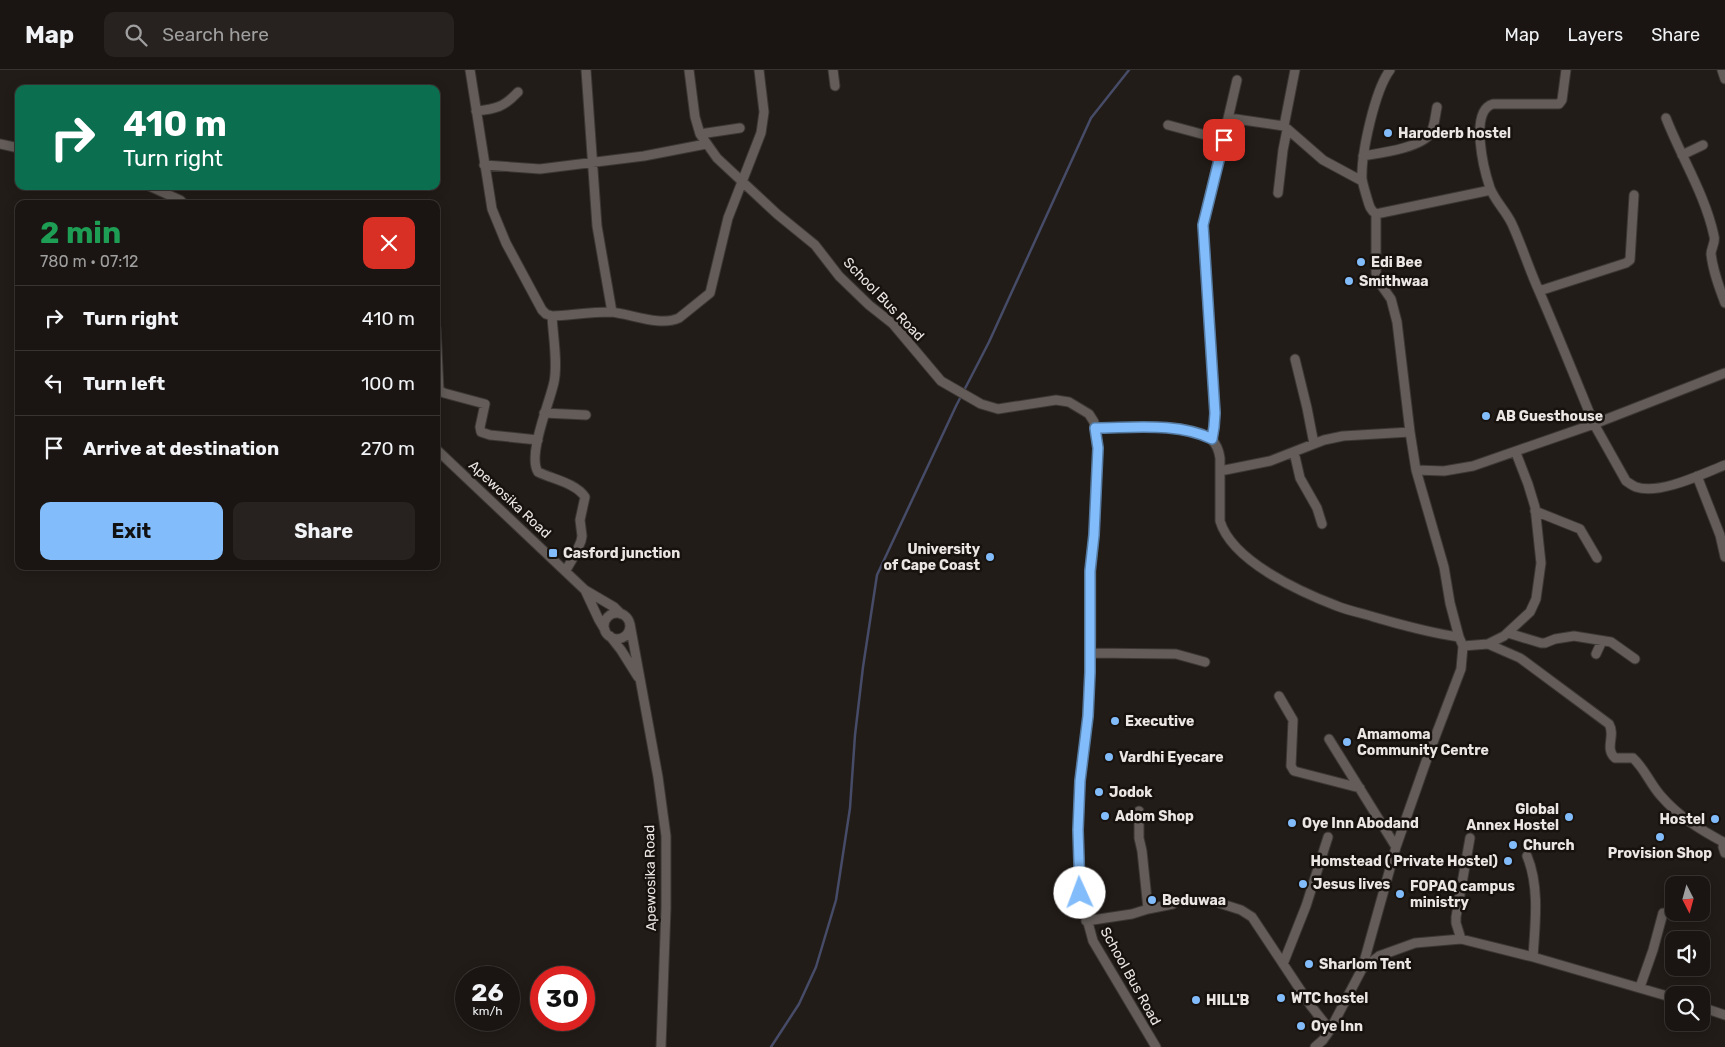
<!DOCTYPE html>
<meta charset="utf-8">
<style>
:root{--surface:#1a1512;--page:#272220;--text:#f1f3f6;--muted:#9f9f9f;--line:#383432;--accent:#82bcfa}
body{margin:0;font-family:Rubik,sans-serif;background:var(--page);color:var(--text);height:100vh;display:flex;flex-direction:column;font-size:19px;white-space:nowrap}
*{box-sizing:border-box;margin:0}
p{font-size:16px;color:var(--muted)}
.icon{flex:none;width:28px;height:28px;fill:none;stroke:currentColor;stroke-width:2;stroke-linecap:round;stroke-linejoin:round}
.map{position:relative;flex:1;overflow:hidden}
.drawer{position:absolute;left:15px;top:130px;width:425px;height:370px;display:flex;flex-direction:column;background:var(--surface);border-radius:10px;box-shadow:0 2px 12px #0003,0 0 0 1px var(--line)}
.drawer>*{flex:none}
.hud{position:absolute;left:15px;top:15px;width:425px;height:105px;border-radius:10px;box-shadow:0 2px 12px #0003,0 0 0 1px var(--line);background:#0b6e4f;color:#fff;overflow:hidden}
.needle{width:32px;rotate:174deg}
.tools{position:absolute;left:1665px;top:806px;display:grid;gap:10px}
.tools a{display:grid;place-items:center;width:45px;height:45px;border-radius:10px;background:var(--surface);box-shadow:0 2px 12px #0003,0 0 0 1px var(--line);font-size:25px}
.speed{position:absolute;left:455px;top:896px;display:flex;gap:10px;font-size:25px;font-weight:700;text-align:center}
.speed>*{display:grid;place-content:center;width:65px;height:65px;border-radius:50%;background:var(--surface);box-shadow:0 2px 12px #0003,0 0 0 1px var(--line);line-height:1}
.speed small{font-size:12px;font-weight:400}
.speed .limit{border:8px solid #d22;background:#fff;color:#111}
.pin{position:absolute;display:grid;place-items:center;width:42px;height:42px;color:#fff;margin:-21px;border-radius:10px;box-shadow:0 2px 8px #0006}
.me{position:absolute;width:55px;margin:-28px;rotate:358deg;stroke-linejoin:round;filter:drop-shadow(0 0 4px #0008)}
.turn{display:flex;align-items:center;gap:18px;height:105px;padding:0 25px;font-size:22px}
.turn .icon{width:65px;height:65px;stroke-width:2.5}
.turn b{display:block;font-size:35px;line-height:42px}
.round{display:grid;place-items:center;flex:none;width:52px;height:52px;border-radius:10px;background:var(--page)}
.headline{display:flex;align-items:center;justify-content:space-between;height:85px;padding:0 25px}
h1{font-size:30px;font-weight:700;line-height:38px;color:#1e9e55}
.primary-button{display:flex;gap:10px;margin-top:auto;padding:10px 25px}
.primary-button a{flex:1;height:58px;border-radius:10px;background:var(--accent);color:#111;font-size:20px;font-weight:700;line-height:58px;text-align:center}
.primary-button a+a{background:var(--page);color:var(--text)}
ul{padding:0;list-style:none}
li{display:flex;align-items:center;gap:15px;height:65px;padding:0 25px;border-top:1px solid var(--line)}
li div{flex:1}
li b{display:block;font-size:19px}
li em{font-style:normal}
header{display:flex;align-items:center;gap:30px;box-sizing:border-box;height:70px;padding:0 25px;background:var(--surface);border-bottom:1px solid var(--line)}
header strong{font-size:24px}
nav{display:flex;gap:28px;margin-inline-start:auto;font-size:18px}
.search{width:350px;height:45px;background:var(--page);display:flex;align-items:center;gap:12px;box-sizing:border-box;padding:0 18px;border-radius:10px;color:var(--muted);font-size:19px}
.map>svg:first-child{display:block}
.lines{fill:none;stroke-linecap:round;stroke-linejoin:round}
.stream{stroke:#464b67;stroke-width:2.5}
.street-casing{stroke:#3c3735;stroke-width:11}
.street{stroke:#635c58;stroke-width:9}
.route-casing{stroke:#547aa2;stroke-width:12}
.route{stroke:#82bcfa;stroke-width:9}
.poi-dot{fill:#82bcfa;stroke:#18120f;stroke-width:2}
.labels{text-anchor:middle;stroke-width:5;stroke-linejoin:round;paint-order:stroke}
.poi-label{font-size:14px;font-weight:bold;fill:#ebe6e4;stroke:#18120f;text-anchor:start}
.street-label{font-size:14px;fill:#ebe6e4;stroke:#18120f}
</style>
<header>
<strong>Map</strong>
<div class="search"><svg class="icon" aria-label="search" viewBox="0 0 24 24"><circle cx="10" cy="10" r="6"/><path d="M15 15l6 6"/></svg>Search here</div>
<nav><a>Map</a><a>Layers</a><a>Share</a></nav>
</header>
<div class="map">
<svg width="1725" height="977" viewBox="0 0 1725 977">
<rect width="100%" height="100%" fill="#221c18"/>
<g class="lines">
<path class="stream" d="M 771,977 L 799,934 L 816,897 L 836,830 L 850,738 L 855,665 L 863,597 L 877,505 L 956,336 L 989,272 L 1091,48 L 1129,0"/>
<g class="street-casing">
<path id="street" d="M 470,0 L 492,139 L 506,173 L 542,240 L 546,244 L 552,246 C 571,245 591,242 610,242 C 629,243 660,257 679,248 L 710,223 L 728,148 L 761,63 L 764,42 L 759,0
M 586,0 L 597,156 L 612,242
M 689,0 L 695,47 L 700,64 L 717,88 L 777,144 L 815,175 L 839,206 L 869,235 L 893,254 L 941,311 L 981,334 L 998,339 L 1056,330 L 1069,332 L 1089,344 L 1094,352 L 1098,378 L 1094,465 L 1091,501 L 1091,570 L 1088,646 L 1080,711 L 1078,760 L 1080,823 L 1093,871 L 1156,977
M 833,0 L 835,16
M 1390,0 C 1375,20 1361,83 1362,109 C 1363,115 1365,121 1367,128 C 1369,135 1370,140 1376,144 L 1376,203 L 1379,212 L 1391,229 L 1397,252 L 1410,362 L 1416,400 L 1444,401 L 1473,396 L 1594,354 C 1576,310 1558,265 1539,221 C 1529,199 1522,176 1512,154 C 1506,141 1495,131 1490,118 C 1484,100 1469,41 1493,34 L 1559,34 L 1562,30 L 1566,0
M 1722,0 L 1725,9
M 476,41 C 496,39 504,37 518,22
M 1229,48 L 1284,56 L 1323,90 L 1362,111
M 1666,48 C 1681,87 1705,124 1714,166 C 1716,172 1711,178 1711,184 C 1713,201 1719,217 1725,233
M 1168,55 L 1224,70
M 1284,56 L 1295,0
M 700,64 L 740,58
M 0,74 L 19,78
M 1682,85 L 1703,75
M 1363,86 C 1380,83 1420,78 1430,64 C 1435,56 1435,46 1437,37
M 484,95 L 540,99 L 644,86 L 706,74
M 149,116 L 180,130 L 184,134
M 1278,123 L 1283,80 L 1287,60
M 1376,144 L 1491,120
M 1539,221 L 1626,193 L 1630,190 L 1634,125
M 552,246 C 553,266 558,293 554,312 C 550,332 527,385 538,402 C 552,409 576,413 585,427 L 580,450 L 582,466 L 581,471 L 576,483 L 566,500
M 436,258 L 439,320 L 444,323 L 485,334 L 480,357 L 481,362 L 490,365 L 538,370
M 1295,289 L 1307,338 L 1314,374
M 1725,303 L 1594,354 L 1626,411 C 1629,413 1633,416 1636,417 C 1660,425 1702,404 1725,395
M 544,343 L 586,345
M 1095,358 C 1121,358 1195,352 1212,370 C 1217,375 1219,381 1220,388 L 1220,451 C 1232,491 1300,522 1337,536 C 1349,541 1362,543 1374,547 C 1402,555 1430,563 1459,567 L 1463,576 L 1461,599 L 1429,683 L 1396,777 L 1362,899
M 1212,369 L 1214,357 L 1215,343 L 1203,155 L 1237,10
M 436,379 L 585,520 L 614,537 L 621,544
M 1294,382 L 1300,408 L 1317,438 L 1322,454
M 1416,400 L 1444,497 L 1450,533 L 1459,567
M 1220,401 L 1270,391 L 1324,370 L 1343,366 L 1410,362
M 1697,406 L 1720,465 L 1725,487
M 1535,441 L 1580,459 L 1597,488
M 585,520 L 599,550 L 605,560
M604 556a13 13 0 1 1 26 0a13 13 0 1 1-26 0Z
M 630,554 L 658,707 L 666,766 L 666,838 L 661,977
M 1508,563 L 1541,573 L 1545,573 L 1555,569 L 1574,566 L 1611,572 L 1635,589
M 610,566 L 621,580 L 638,607
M 1488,574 L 1520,588 L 1609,654 C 1616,666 1604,678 1615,688 L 1633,688 C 1645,699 1650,714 1661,726 C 1679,747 1701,760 1725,773
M 1463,576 L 1488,574 L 1504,566 L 1530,542 L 1536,529 L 1541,493 L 1535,437 L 1528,414 L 1516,383
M 1090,583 L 1176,584 L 1205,592
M 1596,584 L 1602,571
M 1279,626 L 1293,650 L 1291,696 L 1294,701 L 1360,718
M 1329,669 L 1396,777
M 1139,741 L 1139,768 L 1142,781 L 1148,839
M 1725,772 L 1723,777 L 1725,783
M 1527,786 C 1540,817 1535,855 1533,887
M 1219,833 L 1241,840 L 1252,847 L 1311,936 L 1330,960
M 1086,851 L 1132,844 L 1148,839 L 1173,834
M 1461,869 L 1456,853 L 1456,847 L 1470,768
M 1283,894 L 1306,836 L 1328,767
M 1640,917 L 1653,880 L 1663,843
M 1701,937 L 1725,945
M 1315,977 L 1323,970 L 1330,960 L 1362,899 L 1379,886 L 1415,873 L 1461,869 L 1533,887 L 1674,928"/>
</g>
<use href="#street" class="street"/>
</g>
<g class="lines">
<g class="route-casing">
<path id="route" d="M 1080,823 L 1078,760 L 1080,711 L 1088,646 L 1090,602 L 1090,501 L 1094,465 L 1098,378 L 1095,358 C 1132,358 1178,352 1212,369 L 1214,357 L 1215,343 L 1203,155 L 1224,70"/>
</g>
<use href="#route" class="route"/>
</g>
<g class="poi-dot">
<circle cx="1388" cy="63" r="5"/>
<circle cx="1361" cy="192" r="5"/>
<circle cx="1349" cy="211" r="5"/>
<circle cx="1486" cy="346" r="5"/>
<rect x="548" y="478" width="10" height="10" rx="2.5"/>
<circle cx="990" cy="487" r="5"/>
<circle cx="1115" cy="651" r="5"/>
<circle cx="1347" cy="672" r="5"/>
<circle cx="1109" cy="687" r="5"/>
<circle cx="1099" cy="722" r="5"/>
<circle cx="1105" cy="746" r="5"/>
<circle cx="1569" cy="747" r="5"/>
<circle cx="1715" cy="749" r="5"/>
<circle cx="1292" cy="753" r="5"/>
<circle cx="1660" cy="767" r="5"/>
<circle cx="1513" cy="775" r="5"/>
<circle cx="1508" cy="791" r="5"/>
<circle cx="1303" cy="814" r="5"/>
<circle cx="1400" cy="824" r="5"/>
<circle cx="1152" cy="830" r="5"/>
<circle cx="1309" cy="894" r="5"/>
<circle cx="1281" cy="928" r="5"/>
<circle cx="1196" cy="930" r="5"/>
<circle cx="1301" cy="956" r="5"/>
</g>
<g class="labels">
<g class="poi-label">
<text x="1398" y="68">Haroderb hostel</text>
<text x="1371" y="197">Edi Bee</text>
<text x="1359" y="216">Smithwaa</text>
<text x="1496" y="351">AB Guesthouse</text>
<text x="980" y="484" text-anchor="end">University<tspan x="980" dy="16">of Cape Coast</tspan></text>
<text x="563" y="488">Casford junction</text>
<text x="1125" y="656">Executive</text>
<text x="1357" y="669">Amamoma<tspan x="1357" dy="16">Community Centre</tspan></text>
<text x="1119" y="692">Vardhi Eyecare</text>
<text x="1109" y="727">Jodok</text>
<text x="1559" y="744" text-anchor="end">Global<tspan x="1559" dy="16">Annex Hostel</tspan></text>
<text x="1115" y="751">Adom Shop</text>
<text x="1705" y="754" text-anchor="end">Hostel</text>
<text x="1302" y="758">Oye Inn Abodand</text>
<text x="1523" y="780">Church</text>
<text x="1660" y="788" text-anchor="middle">Provision Shop</text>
<text x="1498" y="796" text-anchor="end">Homstead ( Private Hostel)</text>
<text x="1313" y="819">Jesus lives</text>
<text x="1410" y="821">FOPAQ campus<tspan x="1410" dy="16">ministry</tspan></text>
<text x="1162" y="835">Beduwaa</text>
<text x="1319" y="899">Sharlom Tent</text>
<text x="1291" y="933">WTC hostel</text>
<text x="1206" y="935">HILL'B</text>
<text x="1311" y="961">Oye Inn</text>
</g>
<g class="street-label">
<text transform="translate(884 229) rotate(46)" y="5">School Bus Road</text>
<text transform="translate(510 429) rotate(43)" y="5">Apewosika Road</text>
<text transform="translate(650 808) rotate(-91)" y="5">Apewosika Road</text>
<text transform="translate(1131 906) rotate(61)" y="5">School Bus Road</text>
</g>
</g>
</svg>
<div class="tools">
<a><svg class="needle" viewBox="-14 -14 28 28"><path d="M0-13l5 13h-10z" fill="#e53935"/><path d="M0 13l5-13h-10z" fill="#9f9f9f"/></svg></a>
<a><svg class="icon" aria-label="sound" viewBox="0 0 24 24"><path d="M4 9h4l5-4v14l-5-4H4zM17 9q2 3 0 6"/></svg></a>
<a><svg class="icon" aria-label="search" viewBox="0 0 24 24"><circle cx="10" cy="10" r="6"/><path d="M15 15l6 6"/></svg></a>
</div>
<div class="speed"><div>26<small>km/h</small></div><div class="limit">30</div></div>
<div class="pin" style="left:1224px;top:70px;background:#d93025"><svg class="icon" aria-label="arrive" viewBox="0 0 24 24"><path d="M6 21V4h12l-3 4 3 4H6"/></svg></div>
<svg class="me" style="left:1080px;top:823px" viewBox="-20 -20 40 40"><circle r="19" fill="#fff"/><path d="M0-13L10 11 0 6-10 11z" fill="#82bcfa"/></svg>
<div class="hud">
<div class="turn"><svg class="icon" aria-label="right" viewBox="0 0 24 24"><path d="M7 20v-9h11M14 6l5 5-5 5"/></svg><div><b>410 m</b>Turn right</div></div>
</div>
<section class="drawer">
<div class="headline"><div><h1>2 min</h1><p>780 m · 07:12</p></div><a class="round" style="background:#d93025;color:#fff"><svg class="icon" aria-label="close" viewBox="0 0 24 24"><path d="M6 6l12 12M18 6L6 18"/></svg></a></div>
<ul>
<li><svg class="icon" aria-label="right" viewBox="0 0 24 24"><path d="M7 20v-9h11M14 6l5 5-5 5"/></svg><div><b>Turn right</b></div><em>410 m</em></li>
<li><svg class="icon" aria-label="left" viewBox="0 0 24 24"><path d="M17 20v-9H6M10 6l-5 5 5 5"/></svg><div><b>Turn left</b></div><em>100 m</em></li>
<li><svg class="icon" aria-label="arrive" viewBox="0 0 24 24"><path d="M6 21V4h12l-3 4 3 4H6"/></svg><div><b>Arrive at destination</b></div><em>270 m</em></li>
</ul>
<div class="primary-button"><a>Exit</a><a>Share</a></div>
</section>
</div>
